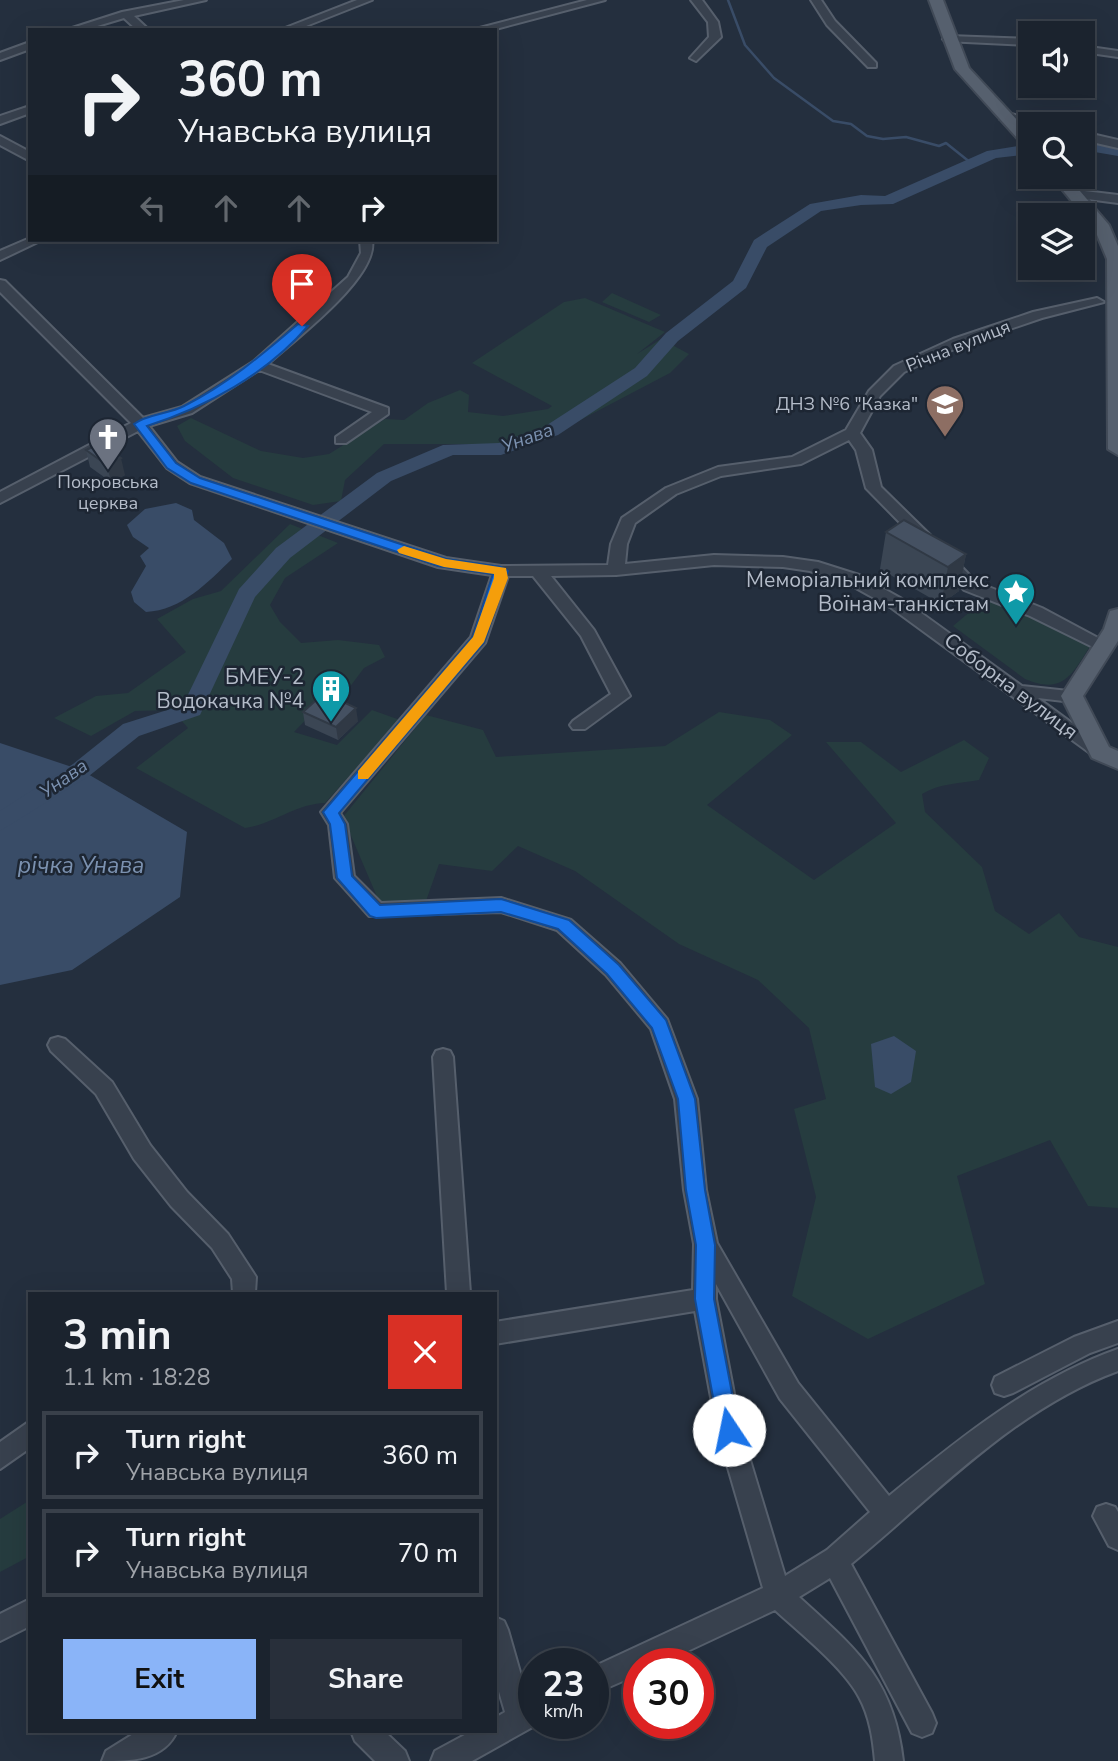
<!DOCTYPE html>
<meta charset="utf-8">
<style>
:root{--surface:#1b232e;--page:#282f3a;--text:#f1f3f6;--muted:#a0a4aa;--line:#39404a;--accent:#8ab4f8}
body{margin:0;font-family:"Nunito Sans",sans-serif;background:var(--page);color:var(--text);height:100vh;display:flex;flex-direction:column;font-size:26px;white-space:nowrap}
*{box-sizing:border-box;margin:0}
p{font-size:23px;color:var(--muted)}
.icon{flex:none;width:38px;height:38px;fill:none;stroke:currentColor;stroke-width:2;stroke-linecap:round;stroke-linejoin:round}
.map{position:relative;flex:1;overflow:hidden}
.sheet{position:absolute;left:28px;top:1292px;width:469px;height:441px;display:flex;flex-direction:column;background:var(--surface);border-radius:0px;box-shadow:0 7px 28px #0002,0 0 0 2px var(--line)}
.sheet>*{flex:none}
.guide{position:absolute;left:28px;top:28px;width:469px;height:214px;border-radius:0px;box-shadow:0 7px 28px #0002,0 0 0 2px var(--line);background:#1b232e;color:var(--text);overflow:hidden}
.fabs{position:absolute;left:1018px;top:21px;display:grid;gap:14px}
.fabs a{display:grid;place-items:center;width:77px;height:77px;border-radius:0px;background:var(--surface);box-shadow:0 7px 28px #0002,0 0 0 2px var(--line);font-size:35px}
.speed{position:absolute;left:518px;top:1648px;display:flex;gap:14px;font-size:35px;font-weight:700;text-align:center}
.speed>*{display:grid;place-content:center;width:91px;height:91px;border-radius:50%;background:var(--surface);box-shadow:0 7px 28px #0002,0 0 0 2px var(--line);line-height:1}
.speed small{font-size:18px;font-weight:400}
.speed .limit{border:10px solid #d22;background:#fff;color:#111}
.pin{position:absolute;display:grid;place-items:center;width:60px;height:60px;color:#fff;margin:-72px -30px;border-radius:50% 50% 50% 0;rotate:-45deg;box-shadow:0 0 7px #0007}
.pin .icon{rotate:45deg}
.me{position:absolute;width:77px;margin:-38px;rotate:349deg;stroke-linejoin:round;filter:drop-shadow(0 0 5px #0008)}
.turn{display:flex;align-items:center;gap:24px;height:147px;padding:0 35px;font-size:32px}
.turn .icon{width:91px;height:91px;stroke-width:2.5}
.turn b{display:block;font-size:49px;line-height:60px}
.lanes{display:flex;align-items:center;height:66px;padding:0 35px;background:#0003;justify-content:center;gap:35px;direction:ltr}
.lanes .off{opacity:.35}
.round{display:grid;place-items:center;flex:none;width:74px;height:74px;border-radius:0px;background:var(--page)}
.head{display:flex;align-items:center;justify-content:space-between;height:119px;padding:0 35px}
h1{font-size:42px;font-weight:700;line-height:52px}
.primary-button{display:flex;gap:14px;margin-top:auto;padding:14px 35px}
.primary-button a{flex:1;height:80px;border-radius:0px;background:var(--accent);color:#111;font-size:28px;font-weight:700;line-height:80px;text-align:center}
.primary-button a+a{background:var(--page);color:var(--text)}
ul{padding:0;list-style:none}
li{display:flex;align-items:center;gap:21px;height:88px;margin:0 14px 10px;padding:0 21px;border:4px solid var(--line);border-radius:0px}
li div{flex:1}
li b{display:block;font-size:26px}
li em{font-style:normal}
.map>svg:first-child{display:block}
.green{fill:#263c3f}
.water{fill:#394c67}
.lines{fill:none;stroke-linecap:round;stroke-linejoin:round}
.stream{stroke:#394c67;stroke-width:2.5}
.river{fill:#394c67;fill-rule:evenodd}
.minor-casing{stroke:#565f6c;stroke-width:4}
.major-casing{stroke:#414a57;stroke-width:4}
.minor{fill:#38414e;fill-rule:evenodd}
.major{fill:#56606e;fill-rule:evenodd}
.wall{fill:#3b4654}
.shaded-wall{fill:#303945}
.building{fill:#455162;stroke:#303945;stroke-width:2}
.route{fill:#1a73e8;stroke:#114b97;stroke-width:2}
.slow{fill:#f59e0b}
.labels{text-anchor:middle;stroke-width:5;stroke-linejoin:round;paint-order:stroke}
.far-street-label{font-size:18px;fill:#b4bcc9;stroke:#1d2633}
.far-poi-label{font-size:18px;fill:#b4bcc9;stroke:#1d2633;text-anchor:end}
.far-water-label{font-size:19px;font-style:italic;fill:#7c92b1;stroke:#1d2633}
.poi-label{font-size:21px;fill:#b4bcc9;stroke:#1d2633;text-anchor:end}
.street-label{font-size:21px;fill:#b4bcc9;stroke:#1d2633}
.water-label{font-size:23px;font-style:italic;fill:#7c92b1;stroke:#1d2633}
</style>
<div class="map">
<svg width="1118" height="1761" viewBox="0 0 1118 1761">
<rect width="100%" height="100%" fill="#242f3e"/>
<path class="green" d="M 612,293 L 661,315 L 649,322 L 602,302 Z
M 585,298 L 665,332 L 637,354 L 661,339 L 689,354 L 670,373 L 567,427 L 496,444 L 384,444 L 345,480 L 341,501 L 313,505 L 233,478 L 185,441 L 177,426 L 191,418 L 261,451 L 303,458 L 329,454 L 385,419 L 404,420 L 428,403 L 460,390 L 469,395 L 468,412 L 503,416 L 548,409 L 552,406 L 472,363 L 564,302 Z
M 290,524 L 338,543 L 285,578 L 270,605 L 280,622 L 301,643 L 338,640 L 379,645 L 385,657 L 364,668 L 346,692 L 324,701 L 294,732 L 337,745 L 372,710 L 400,720 L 325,803 C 295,804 274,824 245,828 L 136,768 L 188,728 L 172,710 L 135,711 L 91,736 L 54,718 L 96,696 L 128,693 L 186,652 L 157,619 L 193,599 L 221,591 Z
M 984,600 L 1013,606 L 1092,643 C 1073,672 1065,696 1025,679 L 953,626 Z
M 719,712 L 770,720 L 792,735 L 707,805 L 814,880 L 896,823 L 826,742 L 861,742 L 901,772 L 964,740 L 989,758 L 979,780 C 958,784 940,783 922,794 L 925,812 L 982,867 L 995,911 L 1029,934 L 1059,913 L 1079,937 L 1118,947 L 1118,1208 L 1088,1206 L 1050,1140 L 957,1176 L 985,1284 L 868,1339 L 792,1296 L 816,1197 L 794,1109 L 826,1099 L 809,1028 L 758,980 L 679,944 L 575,871 L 518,846 L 492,871 L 439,864 L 426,901 L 381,906 L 343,817 L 426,715 L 483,730 L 496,757 L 665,746 Z
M 30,1500 L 30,1556 L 0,1572 L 0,1519 Z"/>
<path class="water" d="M 176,503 L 192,510 L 194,520 L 224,543 L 232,559 C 207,583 182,610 146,612 L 134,602 L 131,592 L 146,566 L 140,556 L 149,548 L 133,537 L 127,525 L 145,509 Z
M 0,743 L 81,770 L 187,832 L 180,897 L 72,970 L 0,985 Z
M 894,1036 L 916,1051 L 911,1082 L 891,1094 L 875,1087 L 871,1044 Z"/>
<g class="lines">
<path class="stream" d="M 728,0 L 745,45 L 774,78 L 833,121 L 851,124 L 867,136 L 883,139 L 906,137 L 939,146 L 946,143 L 971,163"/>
<path class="river" d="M 1083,140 L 1118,146 L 1118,156 L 1083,150 Z
M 1031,144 L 1031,154 L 996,158 L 893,204 L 861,205 L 821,211 L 767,247 L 746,288 L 678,341 L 647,376 L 558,435 L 501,455 L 453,455 L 391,481 L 290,558 L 255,597 L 200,715 L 139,736 L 89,776 L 0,831 L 0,811 L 73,764 L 123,724 L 183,705 L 239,589 L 276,548 L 377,473 L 443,445 L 499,443 L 544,427 L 635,368 L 666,333 L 733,281 L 754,240 L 810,204 L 861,195 L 885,196 L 987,151 Z"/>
<g class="minor-casing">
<path id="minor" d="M 184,0 L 206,0 L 134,16 L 149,30 L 137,30 L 124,18 L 84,30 L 66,30 L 122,12 Z
M 357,0 L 372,0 L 296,30 L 280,30 Z
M 587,0 L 605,0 L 492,30 L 472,30 Z
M 691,0 L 702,0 L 718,22 L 721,37 L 696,61 L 690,58 L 709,37 L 708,22 Z
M 811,0 L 821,0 L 835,21 L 876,63 L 876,67 L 868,67 L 827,25 Z
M 949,36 L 1031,39 L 1031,45 L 945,41 L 943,39 Z
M 30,42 L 30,49 L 0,60 L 0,53 Z
M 1083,46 L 1118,51 L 1118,57 L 1083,52 Z
M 30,106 L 30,113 L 0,124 L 0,116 Z
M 1004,112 L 1038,121 L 1040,124 L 1031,124 L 1031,127 L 1000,119 L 1000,113 Z
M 1083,132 L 1118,140 L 1118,148 L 1083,140 Z
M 0,136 L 30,152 L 30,161 L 0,145 Z
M 1076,190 L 1118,195 L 1118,203 L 1072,197 L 1072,191 Z
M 30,238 L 42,240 L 0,260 L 0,251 Z
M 360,240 L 372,240 C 379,277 295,339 268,364 L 388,408 L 388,414 L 346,443 L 336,443 L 336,437 L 372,412 L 259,370 L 192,413 L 149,426 L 177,462 L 200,477 L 446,558 L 501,566 L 608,565 L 611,544 L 622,518 L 666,488 L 718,467 L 792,457 L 846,430 L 869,391 L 894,366 L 953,339 L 1033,312 L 1097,298 L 1104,302 L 1042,318 L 963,345 L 904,372 L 880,396 L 860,433 L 872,450 L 881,487 L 930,535 L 930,541 L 918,541 L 866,488 L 856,450 L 849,440 L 801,464 L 721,476 L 676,494 L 635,523 L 627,544 L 625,564 L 714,555 L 783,557 L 818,562 L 859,575 L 902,599 L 1022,686 L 1078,692 L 1081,696 L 1072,702 L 1038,698 L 1106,748 L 1109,752 L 1106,756 L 1094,756 L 890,607 L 847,583 L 810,571 L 783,567 L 714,565 L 616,575 L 551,576 L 594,630 L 630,696 L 585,729 L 573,729 L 570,725 L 573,721 L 611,694 L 581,636 L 533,576 L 508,576 L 485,643 L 340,813 L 347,824 L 354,876 L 381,903 L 501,898 L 571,920 L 620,963 L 667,1019 L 697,1099 L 706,1190 L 717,1243 L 798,1383 L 889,1496 C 960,1438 1031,1380 1118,1349 L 1118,1371 C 1014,1409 935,1495 851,1564 L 932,1713 L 936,1723 L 932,1733 L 922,1737 L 912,1733 L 830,1578 L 799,1597 C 856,1649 894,1679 903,1761 L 875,1761 C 873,1739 870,1717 859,1697 C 844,1668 800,1633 775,1610 L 660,1664 L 639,1664 L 639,1674 L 593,1694 L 593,1667 L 763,1588 L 717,1430 L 695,1311 L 495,1344 L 495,1322 L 693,1290 L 694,1244 L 684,1190 L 675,1099 L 651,1029 L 606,975 L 557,930 L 501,912 L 369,916 L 335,878 L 329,825 L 321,812 L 471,637 L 492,575 L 438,567 L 190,483 L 167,468 L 138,431 L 0,503 L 0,492 L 131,423 L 0,292 L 0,280 L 5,281 L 143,418 L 182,407 L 253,362 L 348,277 L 361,253 ZM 716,1284 L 780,1399 L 870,1512 L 827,1550 L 785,1576 L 741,1430 L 716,1299 Z
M 945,555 L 951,556 L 976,582 L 1042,608 L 1113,646 L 1111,650 L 1099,650 L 1030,616 L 964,590 L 937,560 Z
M 58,1037 L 65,1039 L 112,1082 L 150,1145 L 187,1192 L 228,1234 L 256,1277 L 255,1293 L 233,1293 L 232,1279 L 212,1248 L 171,1206 L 134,1159 L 96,1094 L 51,1051 L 48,1045 L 51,1039 Z
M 443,1049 L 450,1051 L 453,1057 L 470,1293 L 447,1293 L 433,1057 L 436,1051 Z
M 1118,1321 L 1118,1343 L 1090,1353 L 1013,1393 L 1004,1396 L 995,1393 L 992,1385 L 995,1377 L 1074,1337 Z
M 30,1421 L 30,1448 L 0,1469 L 0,1442 Z
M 1106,1504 L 1115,1507 L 1118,1512 L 1118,1550 L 1109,1546 L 1093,1516 L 1097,1507 Z
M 30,1599 L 30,1626 L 0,1641 L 0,1614 Z
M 495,1617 L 504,1621 L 508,1630 L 528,1700 L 534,1697 L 534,1724 L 538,1724 L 472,1761 L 431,1761 L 435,1751 L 472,1731 L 495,1731 L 495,1718 L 505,1712 L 495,1678 Z
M 138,1731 L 177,1731 C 164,1761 130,1761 102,1761 L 106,1751 Z
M 351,1731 L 384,1731 L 405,1751 L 409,1761 L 375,1761 L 355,1741 Z"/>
</g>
<g class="major-casing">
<path id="major" d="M 929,0 L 943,0 L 969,68 L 1031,135 L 1031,150 L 1026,148 L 955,69 Z
M 1052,177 L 1068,177 L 1109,225 L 1118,246 L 1118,455 L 1108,449 L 1107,259 L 1095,230 Z
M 1118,609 L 1118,641 L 1083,696 L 1109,747 L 1118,751 L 1118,769 L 1092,758 L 1061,696 L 1104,629 L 1110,611 Z"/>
</g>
<use href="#minor" class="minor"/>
<use href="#major" class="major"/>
</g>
<path class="wall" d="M 86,450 L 125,475 L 111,482 L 90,467 Z
M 886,532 L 966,554 L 959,591 L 941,604 L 880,569 Z
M 303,712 L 358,721 L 338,740 L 305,725 Z"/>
<path class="shaded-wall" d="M 121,458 L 125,475 L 111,482 L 107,465 Z
M 966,554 L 959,591 L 941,604 L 948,567 Z
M 356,708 L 358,721 L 338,740 L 336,727 Z"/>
<path class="building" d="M 101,443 L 121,458 L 107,465 L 86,450 Z
M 904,520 L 966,554 L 948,567 L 886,532 Z
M 324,693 L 356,708 L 336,727 L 303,712 Z"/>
<path class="route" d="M 298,324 L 308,326 C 267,374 206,407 147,426 L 176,463 L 200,478 L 446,559 L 501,567 L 508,571 L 484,642 L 339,813 L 345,824 L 352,876 L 380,905 L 501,899 L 569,920 L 619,965 L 666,1020 L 695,1099 L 705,1190 L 715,1245 L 714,1299 L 739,1430 L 736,1437 L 729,1440 L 722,1437 L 719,1430 L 695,1299 L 696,1245 L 686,1190 L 678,1099 L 652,1028 L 607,974 L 558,929 L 501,912 L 376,918 L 370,916 L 337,878 L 330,824 L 323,812 L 473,637 L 493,574 L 439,566 L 191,483 L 167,468 L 134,424 C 147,414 169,414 184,406 C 226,385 263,354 298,324 Z"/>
<path class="slow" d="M 404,546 L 446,559 L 506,568 L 508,578 L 484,642 L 368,779 L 358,779 L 358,771 L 473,637 L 494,578 L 494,574 L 444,567 L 399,553 L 397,550 Z"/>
<defs>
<g id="school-pin" transform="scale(2.0125)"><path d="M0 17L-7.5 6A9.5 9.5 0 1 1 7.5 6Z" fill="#8d6e63" stroke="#1d2633"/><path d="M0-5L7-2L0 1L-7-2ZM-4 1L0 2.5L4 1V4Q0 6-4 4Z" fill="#fff"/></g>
<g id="church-pin" transform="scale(2.0125)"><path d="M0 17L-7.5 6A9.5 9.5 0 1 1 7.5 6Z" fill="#6b7280" stroke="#1d2633"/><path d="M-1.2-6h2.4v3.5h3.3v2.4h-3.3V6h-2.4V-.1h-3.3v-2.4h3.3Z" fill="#fff"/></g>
<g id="sight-pin" transform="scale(2.0125)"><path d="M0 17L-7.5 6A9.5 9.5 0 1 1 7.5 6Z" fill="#0f9aa8" stroke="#1d2633"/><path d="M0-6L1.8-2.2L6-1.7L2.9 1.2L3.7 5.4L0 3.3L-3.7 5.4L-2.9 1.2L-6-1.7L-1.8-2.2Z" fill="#fff"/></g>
<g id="building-pin" transform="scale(2.0125)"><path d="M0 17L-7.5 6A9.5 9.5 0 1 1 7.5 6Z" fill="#0f9aa8" stroke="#1d2633"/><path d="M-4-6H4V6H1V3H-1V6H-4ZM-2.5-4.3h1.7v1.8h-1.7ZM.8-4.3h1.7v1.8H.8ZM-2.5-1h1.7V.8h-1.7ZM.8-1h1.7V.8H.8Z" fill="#fff"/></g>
</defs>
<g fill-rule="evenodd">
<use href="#school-pin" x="945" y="404"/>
<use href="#church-pin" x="108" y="437"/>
<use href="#sight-pin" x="1016" y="592"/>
<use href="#building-pin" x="331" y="689"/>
</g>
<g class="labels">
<g class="far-street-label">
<text transform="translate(958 346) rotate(-22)" y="6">Річна вулиця</text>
</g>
<g class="far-poi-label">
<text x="918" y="410">ДНЗ №6 "Казка"</text>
<text x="108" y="488" text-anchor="middle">Покровська<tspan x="108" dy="21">церква</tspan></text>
</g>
<g class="far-water-label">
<text transform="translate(527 437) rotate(-20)" y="7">Унава</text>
<text transform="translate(63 778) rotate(-35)" y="7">Унава</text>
</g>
<g class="poi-label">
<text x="989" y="587">Меморіальний комплекс<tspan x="989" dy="24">Воїнам-танкістам</tspan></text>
<text x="304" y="684">БМЕУ-2<tspan x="304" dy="24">Водокачка №4</tspan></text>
</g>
<g class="street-label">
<text transform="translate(1011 686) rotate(37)" y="7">Соборна вулиця</text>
</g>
<g class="water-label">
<text x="81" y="873">річка Унава</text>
</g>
</g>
</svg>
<div class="fabs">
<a><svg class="icon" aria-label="sound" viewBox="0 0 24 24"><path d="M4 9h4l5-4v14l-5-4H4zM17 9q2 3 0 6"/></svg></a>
<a><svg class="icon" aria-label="search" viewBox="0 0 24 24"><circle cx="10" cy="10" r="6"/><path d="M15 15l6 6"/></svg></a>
<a><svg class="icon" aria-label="layers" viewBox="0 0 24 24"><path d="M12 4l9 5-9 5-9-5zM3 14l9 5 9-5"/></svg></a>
</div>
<div class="speed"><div>23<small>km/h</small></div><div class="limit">30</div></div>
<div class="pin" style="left:302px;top:326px;background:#d93025"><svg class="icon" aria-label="arrive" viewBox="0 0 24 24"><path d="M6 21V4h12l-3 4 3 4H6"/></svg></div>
<svg class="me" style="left:729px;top:1430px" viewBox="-20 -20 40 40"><circle r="19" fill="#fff"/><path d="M0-13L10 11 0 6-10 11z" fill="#1a73e8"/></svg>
<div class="guide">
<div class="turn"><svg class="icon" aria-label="right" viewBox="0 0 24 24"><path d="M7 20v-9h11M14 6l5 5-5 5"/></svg><div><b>360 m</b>Унавська вулиця</div></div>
<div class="lanes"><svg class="icon off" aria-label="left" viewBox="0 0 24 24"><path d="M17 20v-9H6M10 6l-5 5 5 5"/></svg><svg class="icon off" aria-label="ahead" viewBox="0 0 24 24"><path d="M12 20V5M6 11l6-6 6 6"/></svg><svg class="icon off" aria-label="ahead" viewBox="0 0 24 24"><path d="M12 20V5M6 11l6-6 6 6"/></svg><svg class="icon" aria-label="right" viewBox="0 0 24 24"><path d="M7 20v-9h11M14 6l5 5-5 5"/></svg></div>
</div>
<section class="sheet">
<div class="head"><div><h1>3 min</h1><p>1.1 km · 18:28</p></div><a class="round" style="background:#d93025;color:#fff"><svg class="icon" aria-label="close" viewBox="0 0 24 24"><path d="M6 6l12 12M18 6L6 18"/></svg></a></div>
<ul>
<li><svg class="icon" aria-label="right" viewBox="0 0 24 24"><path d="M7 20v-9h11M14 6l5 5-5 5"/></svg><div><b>Turn right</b><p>Унавська вулиця</p></div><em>360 m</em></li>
<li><svg class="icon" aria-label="right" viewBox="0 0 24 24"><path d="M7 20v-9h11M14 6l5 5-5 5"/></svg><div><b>Turn right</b><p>Унавська вулиця</p></div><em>70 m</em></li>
</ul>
<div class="primary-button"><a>Exit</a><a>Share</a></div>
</section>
</div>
